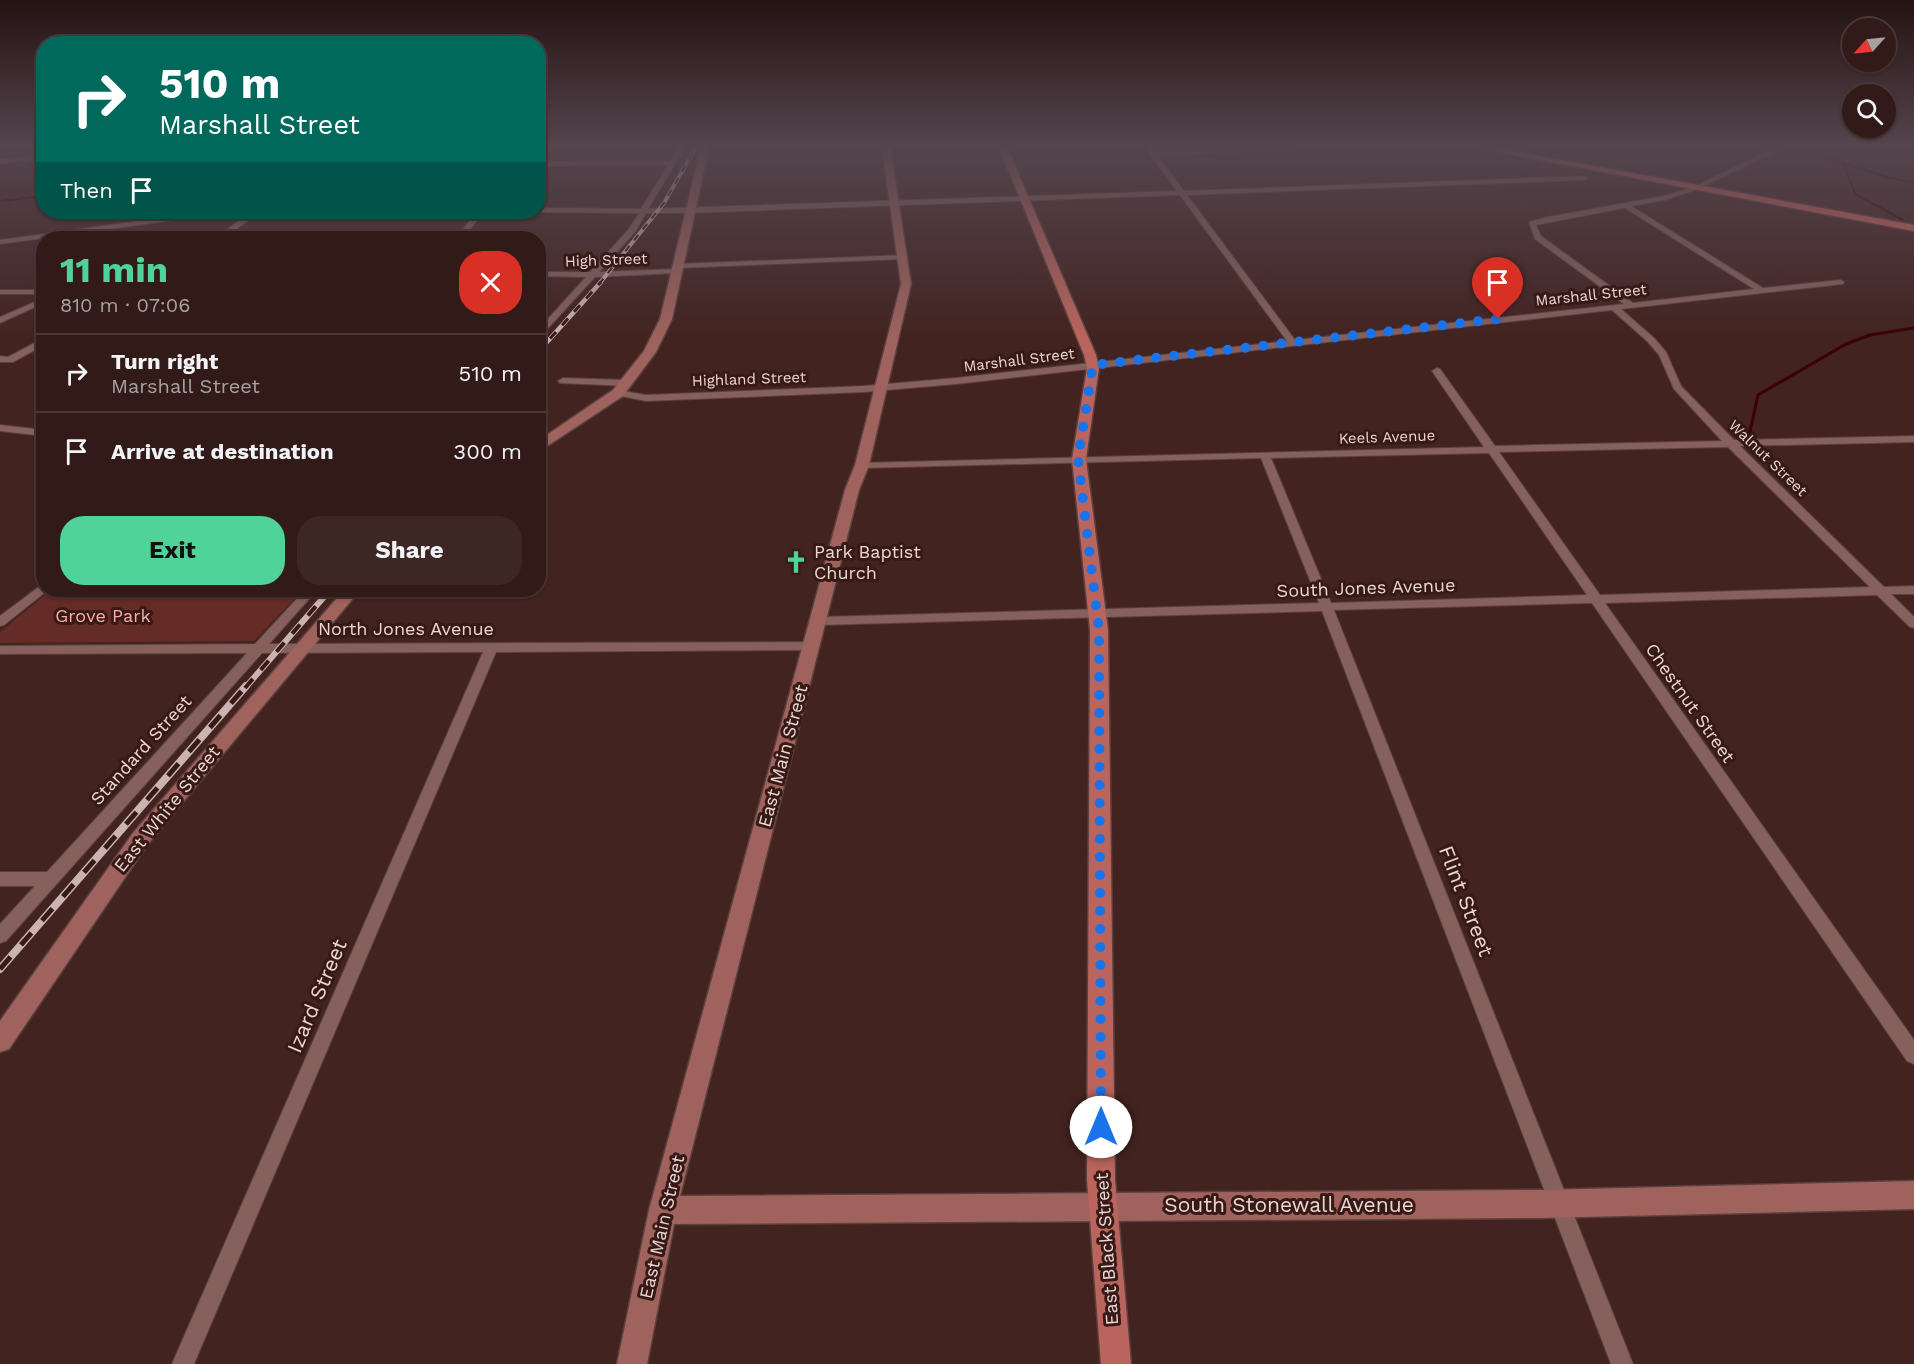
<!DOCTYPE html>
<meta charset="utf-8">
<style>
:root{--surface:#321a18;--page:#3d2725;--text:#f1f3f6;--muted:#a8a1a2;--line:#4d3837;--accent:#50d398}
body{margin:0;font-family:"Work Sans",sans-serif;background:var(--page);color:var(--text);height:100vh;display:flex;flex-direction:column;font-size:22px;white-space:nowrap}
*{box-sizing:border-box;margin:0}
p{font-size:20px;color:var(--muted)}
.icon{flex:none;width:33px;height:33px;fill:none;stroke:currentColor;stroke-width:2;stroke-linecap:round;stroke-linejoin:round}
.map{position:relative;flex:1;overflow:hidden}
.side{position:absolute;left:36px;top:231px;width:510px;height:366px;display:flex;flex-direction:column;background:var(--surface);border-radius:24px;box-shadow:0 2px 4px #0004,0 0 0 2px var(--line)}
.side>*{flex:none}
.top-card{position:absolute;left:36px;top:36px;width:510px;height:183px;border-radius:24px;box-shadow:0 2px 4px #0004,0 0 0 2px var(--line);background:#00695c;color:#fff;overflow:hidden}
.needle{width:39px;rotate:243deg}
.fabs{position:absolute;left:1842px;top:18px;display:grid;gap:12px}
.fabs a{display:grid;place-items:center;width:54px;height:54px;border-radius:50%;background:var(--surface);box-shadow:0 2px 4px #0004,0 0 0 2px var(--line);font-size:30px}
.pin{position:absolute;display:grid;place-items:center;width:51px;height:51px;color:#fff;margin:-62px -26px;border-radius:50% 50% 50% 0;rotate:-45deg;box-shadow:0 0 6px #0007}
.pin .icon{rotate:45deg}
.me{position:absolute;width:66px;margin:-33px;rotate:0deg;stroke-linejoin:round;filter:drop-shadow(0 0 4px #0008)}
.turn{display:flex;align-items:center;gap:21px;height:126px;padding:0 24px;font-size:27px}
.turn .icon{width:78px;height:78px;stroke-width:2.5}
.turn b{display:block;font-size:42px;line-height:51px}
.then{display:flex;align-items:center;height:57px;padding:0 24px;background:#0003;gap:12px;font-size:22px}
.round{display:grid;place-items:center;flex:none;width:63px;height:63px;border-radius:24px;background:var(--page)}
.overview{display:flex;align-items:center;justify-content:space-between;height:102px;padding:0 24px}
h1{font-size:36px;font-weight:700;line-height:45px;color:var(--accent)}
.action{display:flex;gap:12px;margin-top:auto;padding:12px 24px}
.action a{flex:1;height:69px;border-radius:24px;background:var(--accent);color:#111;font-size:24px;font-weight:700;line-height:69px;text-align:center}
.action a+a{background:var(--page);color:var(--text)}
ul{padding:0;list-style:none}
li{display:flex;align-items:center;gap:18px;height:78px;padding:0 24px;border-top:2px solid var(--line)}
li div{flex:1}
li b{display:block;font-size:22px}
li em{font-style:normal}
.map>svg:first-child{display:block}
.green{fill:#652b26}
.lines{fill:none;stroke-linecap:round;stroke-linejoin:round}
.stream-far1{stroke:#3b0001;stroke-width:2}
.stream{stroke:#3b0001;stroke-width:3}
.street-casing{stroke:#5a403e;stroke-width:2}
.secondary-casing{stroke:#5a403e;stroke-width:3}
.primary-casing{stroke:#5a403e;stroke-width:3}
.highway-casing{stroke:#5a403e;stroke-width:3}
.street{fill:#85605c;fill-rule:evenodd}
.secondary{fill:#9f625d;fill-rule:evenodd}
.primary{fill:#b9645d;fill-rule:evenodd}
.highway{fill:#dc675e;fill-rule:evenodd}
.rail-far3-casing{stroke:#cab3b0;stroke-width:4}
.rail-far2-casing{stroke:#cab3b0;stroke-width:4.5}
.rail-far1-casing{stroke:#cab3b0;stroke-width:6}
.rail-casing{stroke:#cab3b0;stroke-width:8}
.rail-far3{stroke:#371916;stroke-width:2;stroke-dasharray:7;stroke-linecap:butt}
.rail-far2{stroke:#371916;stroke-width:3;stroke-dasharray:9;stroke-linecap:butt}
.rail-far1{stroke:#371916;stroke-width:4;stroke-dasharray:12;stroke-linecap:butt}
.rail{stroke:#371916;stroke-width:5;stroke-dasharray:16;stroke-linecap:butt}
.route{stroke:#1a73e8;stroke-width:10;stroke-dasharray:0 18}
.labels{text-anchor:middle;stroke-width:6;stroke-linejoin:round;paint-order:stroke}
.far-street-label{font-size:15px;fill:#ebd6d3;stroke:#371916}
.poi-label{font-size:18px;fill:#ebd6d3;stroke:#371916;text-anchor:start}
.street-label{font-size:18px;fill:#ebd6d3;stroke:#371916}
.park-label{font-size:18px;fill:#ffaca3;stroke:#371916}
.near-street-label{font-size:21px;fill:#ebd6d3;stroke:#371916}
</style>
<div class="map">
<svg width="1914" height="1364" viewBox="0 0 1914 1364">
<rect width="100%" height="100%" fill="#422320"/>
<path class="green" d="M 51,590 L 303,590 L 254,641 L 0,643 L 0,632 Z"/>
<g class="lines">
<path class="stream-far1" d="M 1792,147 L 1883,176 L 1914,183
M 1815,150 L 1836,148 L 1914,152
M 1843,162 L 1855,194 L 1903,220
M 0,201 L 44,196"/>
<path class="stream" d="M 1749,436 L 1758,395 L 1846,344 L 1870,335 L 1914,328"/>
<g class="street-casing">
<path id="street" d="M 679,147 L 685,147 L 648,209 L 1177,191 L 1145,147 L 1151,147 L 1155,152 L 1331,147 L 1158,156 L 1184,191 L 1585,176 L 1588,178 L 1585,180 L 1187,195 L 1295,340 L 1624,304 L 1535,239 L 1529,222 L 1548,217 L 1664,196 L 1694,187 L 1777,147 L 1786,147 L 1698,189 L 1665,200 L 1631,206 L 1763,288 L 1840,280 L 1844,282 L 1843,284 L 1621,309 L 1654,338 L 1666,352 L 1681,386 L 1734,440 L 1914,436 L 1914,442 L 1740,446 L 1884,587 L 1914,586 L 1914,594 L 1891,594 L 1914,617 L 1914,628 L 1910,627 L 1877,595 L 1605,603 L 1914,1040 L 1914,1064 L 1907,1061 L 1592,603 L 1334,610 L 1633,1364 L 1611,1364 L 1322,611 L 819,625 L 813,621 L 819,617 L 1319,603 L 1261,458 L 862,468 L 857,465 L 858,463 L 1484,447 L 1432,371 L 1437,368 L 1440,369 L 1495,446 L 1722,441 L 1674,389 L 1659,355 L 1648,342 L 1612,310 L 956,384 L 864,392 L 646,401 L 615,395 L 613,393 L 618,390 L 646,395 L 864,386 L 956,378 L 1287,341 L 1180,195 L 688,213 L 646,213 L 635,232 L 599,272 L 675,269 L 678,269 L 678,273 L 595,277 L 538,339 L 538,330 L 586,277 L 538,276 L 538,272 L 590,272 L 629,229 L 639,213 L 535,212 L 538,212 L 538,208 L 641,209 L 668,165 L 538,166 L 538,162 L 670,161 ZM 1624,208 L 1625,208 L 1754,289 L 1633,303 L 1541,236 L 1536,225 ZM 1728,447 L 1870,587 L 1600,595 L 1499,452 ZM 1489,453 L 1587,595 L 1331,603 L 1271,458 Z
M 44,154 L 44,158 L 0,164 L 0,160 Z
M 206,212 L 280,212 L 276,214 L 257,214 L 224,238 L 216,238 L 248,214 L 218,214 L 0,244 L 0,240 Z
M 327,212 L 362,212 L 358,214 L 331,214 Z
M 477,212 L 484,212 L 463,238 L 456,238 Z
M 907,255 L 907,259 L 904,259 L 676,268 L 672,266 L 676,264 Z
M 0,290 L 44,290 L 44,294 L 0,294 Z
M 44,298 L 44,303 L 0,323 L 0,317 Z
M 44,338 L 44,345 L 13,362 L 0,362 L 0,356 L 8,357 Z
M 563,378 L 627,380 L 632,383 L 627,386 L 560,383 L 558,381 Z
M 0,425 L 44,430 L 44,436 L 0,431 Z
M 44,583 L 44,590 L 48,590 L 4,625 L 0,626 L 0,616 Z
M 305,590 L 317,590 L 269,644 L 812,642 L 819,646 L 812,650 L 496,652 L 194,1364 L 172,1364 L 483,652 L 262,653 L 6,941 L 0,943 L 0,924 L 35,886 L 0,886 L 0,872 L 47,872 L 247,653 L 0,654 L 0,646 L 255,644 Z"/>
</g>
<g class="secondary-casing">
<path id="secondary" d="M 701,147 L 709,147 L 672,319 L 656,352 L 623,396 L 538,452 L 538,441 L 613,390 L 644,351 L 660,319 Z
M 882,147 L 890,147 L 911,284 L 869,465 L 859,490 L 680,1196 L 1541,1190 L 1914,1181 L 1914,1209 L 1541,1218 L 674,1224 L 647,1364 L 617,1364 L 649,1210 L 845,490 L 855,465 L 901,284 Z
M 344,590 L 360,590 L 147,845 L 9,1049 L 0,1052 L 0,1021 L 133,833 Z"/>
</g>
<g class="primary-casing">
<path id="primary" d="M 999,147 L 1007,147 L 1096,355 L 1099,368 L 1086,459 L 1108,630 L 1115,1180 L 1131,1364 L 1101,1364 L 1087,1180 L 1090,630 L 1072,459 L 1087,368 L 1084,355 Z"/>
</g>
<g class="highway-casing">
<path id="highway" d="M 1472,147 L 1491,147 L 1914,225 L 1914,231 Z"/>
</g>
<use href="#street" class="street"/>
<use href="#secondary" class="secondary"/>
<use href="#primary" class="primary"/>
<use href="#highway" class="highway"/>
<g class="rail-far3-casing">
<path id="rail-far3" d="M 599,284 L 664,203 L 696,147"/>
</g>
<g class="rail-far2-casing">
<path id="rail-far2" d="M 538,352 L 601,282"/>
</g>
<g class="rail-far1-casing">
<path id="rail-far1" d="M 245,688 L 330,590"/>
</g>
<g class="rail-casing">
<path id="rail" d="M 0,969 L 246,686"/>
</g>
<use href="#rail-far3" class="rail-far3"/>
<use href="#rail-far2" class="rail-far2"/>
<use href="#rail-far1" class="rail-far1"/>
<use href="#rail" class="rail"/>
</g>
<linearGradient id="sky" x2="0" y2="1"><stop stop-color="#241312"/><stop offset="0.43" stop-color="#54454e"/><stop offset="1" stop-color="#54454e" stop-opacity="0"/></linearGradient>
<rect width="1914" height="338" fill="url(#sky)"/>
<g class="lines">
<path class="route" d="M 1101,1127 L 1099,630 L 1078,459 L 1093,365 L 1498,319"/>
</g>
<defs>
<g id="church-bare" transform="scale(1.8)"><path d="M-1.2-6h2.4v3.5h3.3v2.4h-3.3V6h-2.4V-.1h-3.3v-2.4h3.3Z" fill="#50d398" stroke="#371916" stroke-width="2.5" paint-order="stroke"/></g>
</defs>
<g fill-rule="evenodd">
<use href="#church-bare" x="796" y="562"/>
</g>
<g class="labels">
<g class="far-street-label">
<text transform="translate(606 260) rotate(-2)" y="5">High Street</text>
<text transform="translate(1591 295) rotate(-6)" y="5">Marshall Street</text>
<text transform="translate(1019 360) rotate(-7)" y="5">Marshall Street</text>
<text transform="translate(749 379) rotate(-2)" y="5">Highland Street</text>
<text transform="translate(1387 437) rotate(-2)" y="5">Keels Avenue</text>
<text transform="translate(1768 458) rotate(44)" y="5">Walnut Street</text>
</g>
<g class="poi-label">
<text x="814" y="558">Park Baptist<tspan x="814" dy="21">Church</tspan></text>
</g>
<g class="street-label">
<text transform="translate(1366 588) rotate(-2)" y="6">South Jones Avenue</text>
<text x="406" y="635">North Jones Avenue</text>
<text transform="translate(1690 703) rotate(55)" y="6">Chestnut Street</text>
<text transform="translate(141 750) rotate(-48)" y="6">Standard Street</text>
<text transform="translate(783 756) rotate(-75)" y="6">East Main Street</text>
<text transform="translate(167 809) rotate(-51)" y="6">East White Street</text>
<text transform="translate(662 1227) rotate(-77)" y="6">East Main Street</text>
<text transform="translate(1107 1249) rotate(-94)" y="6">East Black Street</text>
</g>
<g class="park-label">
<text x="103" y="622">Grove Park</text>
</g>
<g class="near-street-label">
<text transform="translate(1466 901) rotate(69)" y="7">Flint Street</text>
<text transform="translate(317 996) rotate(-67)" y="7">Izard Street</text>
<text x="1289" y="1212">South Stonewall Avenue</text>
</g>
</g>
</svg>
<div class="fabs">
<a><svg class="needle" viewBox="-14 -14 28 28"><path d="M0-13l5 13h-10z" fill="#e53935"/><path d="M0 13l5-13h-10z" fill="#a8a1a2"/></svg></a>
<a><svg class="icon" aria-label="search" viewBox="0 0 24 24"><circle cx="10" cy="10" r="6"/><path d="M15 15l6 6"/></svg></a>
</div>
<div class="pin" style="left:1498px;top:319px;background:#d93025"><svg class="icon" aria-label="arrive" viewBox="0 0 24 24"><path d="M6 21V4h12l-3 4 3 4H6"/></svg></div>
<svg class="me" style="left:1101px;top:1127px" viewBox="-20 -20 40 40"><circle r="19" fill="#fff"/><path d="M0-13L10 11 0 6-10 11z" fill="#1a73e8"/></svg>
<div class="top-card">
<div class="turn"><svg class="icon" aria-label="right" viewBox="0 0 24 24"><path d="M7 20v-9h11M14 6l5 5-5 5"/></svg><div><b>510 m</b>Marshall Street</div></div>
<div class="then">Then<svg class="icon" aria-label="arrive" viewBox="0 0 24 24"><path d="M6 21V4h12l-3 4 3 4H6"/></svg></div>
</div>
<section class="side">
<div class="overview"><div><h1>11 min</h1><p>810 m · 07:06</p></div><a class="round" style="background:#d93025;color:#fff"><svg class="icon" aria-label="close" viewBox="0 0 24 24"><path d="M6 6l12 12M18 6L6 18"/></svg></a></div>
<ul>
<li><svg class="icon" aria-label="right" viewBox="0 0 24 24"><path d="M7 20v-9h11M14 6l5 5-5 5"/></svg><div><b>Turn right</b><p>Marshall Street</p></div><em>510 m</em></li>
<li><svg class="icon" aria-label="arrive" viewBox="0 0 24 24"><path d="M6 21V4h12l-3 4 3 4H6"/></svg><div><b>Arrive at destination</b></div><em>300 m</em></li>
</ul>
<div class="action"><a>Exit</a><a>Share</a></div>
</section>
</div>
